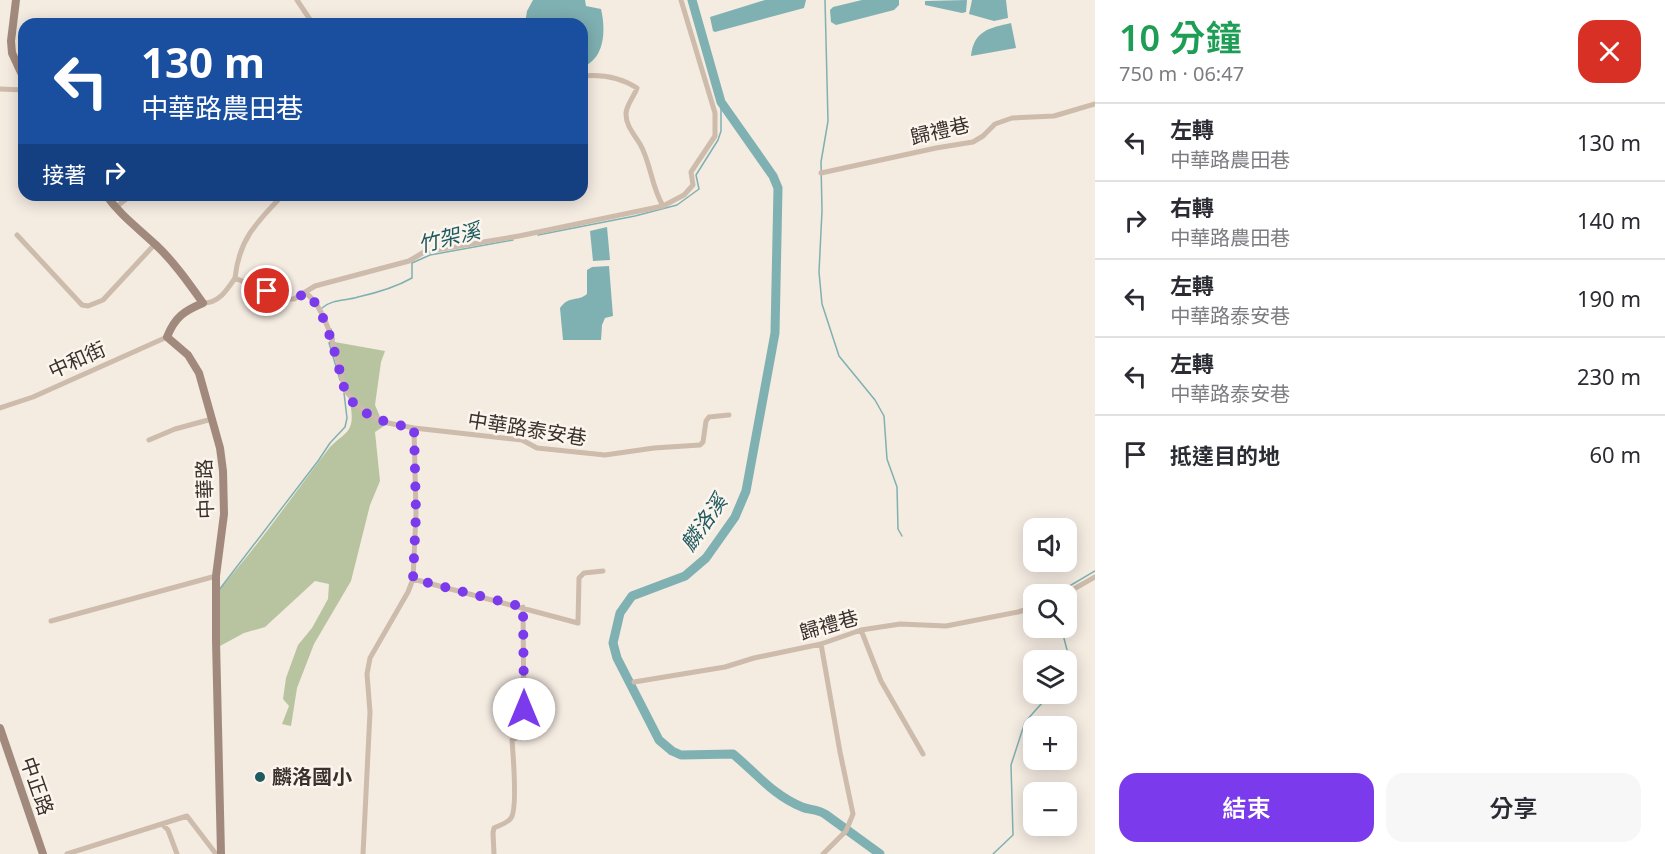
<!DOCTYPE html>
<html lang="zh-TW">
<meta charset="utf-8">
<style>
:root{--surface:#fff;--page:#f7f7f7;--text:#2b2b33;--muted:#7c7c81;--line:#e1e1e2;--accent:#7c3aed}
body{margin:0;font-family:"Noto Sans","Noto Sans TC",sans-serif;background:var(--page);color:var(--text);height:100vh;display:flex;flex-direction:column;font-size:22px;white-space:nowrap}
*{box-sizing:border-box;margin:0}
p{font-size:20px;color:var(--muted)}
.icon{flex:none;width:33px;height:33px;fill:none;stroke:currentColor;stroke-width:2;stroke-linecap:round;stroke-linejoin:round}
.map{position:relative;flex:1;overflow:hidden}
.sheet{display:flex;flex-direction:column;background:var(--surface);width:570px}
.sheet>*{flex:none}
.top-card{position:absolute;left:18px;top:18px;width:570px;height:183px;border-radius:18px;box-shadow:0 3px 15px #0003;background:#1a4fa0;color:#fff;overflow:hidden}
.controls{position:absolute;left:1023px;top:518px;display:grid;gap:12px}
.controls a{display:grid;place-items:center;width:54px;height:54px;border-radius:12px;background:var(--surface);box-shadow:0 3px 15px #0003;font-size:30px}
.pin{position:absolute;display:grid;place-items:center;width:51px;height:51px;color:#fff;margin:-26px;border:3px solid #fff;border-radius:50%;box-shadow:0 2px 6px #0007}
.me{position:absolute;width:66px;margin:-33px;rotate:0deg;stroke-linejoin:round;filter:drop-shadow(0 0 4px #0008)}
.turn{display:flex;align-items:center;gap:21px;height:126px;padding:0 24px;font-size:27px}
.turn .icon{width:78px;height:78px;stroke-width:2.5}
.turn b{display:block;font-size:42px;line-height:51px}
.then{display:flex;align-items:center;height:57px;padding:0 24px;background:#0003;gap:12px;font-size:22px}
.round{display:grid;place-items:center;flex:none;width:63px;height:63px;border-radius:18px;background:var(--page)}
.summary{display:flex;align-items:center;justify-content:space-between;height:102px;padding:0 24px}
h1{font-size:36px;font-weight:600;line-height:45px;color:#1e9e55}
.cta{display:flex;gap:12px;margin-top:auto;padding:12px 24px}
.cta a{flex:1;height:69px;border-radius:18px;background:var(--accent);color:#fff;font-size:24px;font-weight:600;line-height:69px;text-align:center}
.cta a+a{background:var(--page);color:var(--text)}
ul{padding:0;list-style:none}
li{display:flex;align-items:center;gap:18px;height:78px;padding:0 24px;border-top:2px solid var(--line)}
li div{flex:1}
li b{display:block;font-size:22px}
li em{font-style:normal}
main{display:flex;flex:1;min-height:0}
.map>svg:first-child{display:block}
.green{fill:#b8c4a0}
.water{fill:#7fb0b2}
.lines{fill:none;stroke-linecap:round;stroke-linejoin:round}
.stream{stroke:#7fb0b2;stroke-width:1.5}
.river{stroke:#7fb0b2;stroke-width:9}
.street{stroke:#cdbbac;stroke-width:5}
.secondary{stroke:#a18a7d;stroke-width:8}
.route{stroke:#7c3aed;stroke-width:10;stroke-dasharray:0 18}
.poi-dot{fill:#1f5a5e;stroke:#fbf5ee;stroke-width:2}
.labels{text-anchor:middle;stroke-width:5;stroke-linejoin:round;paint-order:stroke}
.street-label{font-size:20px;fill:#3b302b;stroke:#fbf5ee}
.poi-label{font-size:20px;font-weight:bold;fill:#3b302b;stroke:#fbf5ee;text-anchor:start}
.water-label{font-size:21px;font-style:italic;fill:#1f5a5e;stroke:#fbf5ee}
</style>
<main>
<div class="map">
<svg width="1095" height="854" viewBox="0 0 1095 854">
<rect width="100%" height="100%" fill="#f4ebe1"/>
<path class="green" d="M 329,341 L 385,351 L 381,362 L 375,405 L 384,426 L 375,432 L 380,481 L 370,505 L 351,581 L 314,644 L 297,688 L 291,726 L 282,724 L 289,706 L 283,699 L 286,678 L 298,645 L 312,628 L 328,599 L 329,584 L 315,581 L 265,627 L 244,633 L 220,646 L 218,591 C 258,546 293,495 330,447 C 337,439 349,434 351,424 C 356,405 336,360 329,341 Z"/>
<path class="water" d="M 533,0 L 585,0 L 586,6 L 601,9 C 606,30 605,59 582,67 L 582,24 L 525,24 L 527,11 Z
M 765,0 L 806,0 L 804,8 L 715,32 L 713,31 L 710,17 Z
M 862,0 L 899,0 L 899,5 L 894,10 L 836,25 L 831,22 L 830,10 L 833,7 Z
M 967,0 L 966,12 L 962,13 L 925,5 L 925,1 Z
M 972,0 L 1006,0 L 1008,18 L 994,21 L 969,14 Z
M 1011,23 L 1016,48 L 971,56 C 974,30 990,28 1011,23 Z
M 607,227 L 610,260 L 593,261 L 590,231 Z
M 609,266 L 613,316 L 605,318 L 602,325 L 601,340 L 563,340 L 560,308 C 569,295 578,302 587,294 L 587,270 L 592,267 Z"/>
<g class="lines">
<path class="stream" d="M 825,0 L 828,121 L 821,162 L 822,211 L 819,272 L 822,304 L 839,356 L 875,400 L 884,416 L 887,459 L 897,487 L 898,529 L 902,536
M 538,235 L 635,216 L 677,205 L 699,189 L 696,175 L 718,140 L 721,131 L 721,102
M 322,308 C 332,299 346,301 358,297 C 376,293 396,287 412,278 L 412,263 L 430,255 L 513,240
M 331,329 L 334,339
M 331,342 L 329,343 L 340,380
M 219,590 L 318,461 L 330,443 L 345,427 L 347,418 L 344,393
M 1056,594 L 1095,571
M 1061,627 L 1071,665 L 1071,671 L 1066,675
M 993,854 L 1013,835 L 1011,765 L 1025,722 L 1051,693"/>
<path class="river" d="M 692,0 L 721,102 L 773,176 L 778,188 L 775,333 L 746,491 L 735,517 L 706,558 L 685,576 L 632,596 L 620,613 L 613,643 L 617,658 L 659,740 L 672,751 L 681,755 L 733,754 C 756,773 774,796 802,807 C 809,810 817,809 825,814 L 880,854"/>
<path class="street" d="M 297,0 L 313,24
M 582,76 C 602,74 620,77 637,88 C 634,97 626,105 626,114 C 626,126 634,134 640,144 C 651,163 651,186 663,206
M 0,89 L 24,90
M 821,173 L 936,148 L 973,142 L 983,136 L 995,124 L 1012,118 L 1054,116 L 1095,104
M 115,208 L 131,195
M 17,235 L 82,305 L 88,306 L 103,300 L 155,244
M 235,278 C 239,239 257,222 283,195
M 306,293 C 330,312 337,362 345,390 L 358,406 L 375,418 L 388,423 L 414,428 L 522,440 L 537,448 L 605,455 L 654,448 L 700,445 L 703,442 L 706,421 L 709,417 L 729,415
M 203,303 C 219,303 227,290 235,278 L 283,299 L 294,299 L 315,286 L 409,261 L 424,252 L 519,236 L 663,206 L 684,195 L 693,185 L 691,172 L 715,136 L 715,113 L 681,0
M 0,408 L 33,397 L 167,337
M 149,440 L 175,429 L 212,419
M 413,579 L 578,623 L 579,578 L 584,573 L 603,571
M 1065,594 L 1095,577
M 51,621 L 216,576
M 861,630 L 881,681 L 923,754
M 821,644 L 840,752 L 853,814 L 846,831 L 823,854
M 634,682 L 725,667 L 754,658 L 821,644 L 861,630 L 900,624 L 946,626 L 1018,612 L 1034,607
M 163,825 L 168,830 L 177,854
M 67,854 L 187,816 L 216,854
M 363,854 L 370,712 L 367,674 L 370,658 L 408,592 L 413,579 L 416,514 L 414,428
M 494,854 L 493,833 L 494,828 C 500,825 508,823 511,818 C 518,808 513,755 512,740 L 521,736 L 524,729 L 523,607"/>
<path class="secondary" d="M 16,0 L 11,41 L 12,53 L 24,79
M 106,195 C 120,215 138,228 156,245 C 174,262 188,282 203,303 C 184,311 175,317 167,337 L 188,355 L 199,373 L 220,448 L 223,471 L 224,514 L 216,576 L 216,641 L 221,854
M 0,728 L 43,854"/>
</g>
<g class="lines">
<path class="route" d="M 267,291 C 282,299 290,302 306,293 C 315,300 319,310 324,320 C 330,335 334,349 338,365 C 341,374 342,384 346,392 C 358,417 390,424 414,428 L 416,514 L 413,579 L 523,607 L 524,709"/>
</g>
<circle class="poi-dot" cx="260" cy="777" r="6"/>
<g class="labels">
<g class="street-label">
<text transform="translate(940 131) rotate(-13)" y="7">歸禮巷</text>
<text transform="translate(77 360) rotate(-24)" y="7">中和街</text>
<text transform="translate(527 429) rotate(9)" y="7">中華路泰安巷</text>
<text transform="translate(205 489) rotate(-92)" y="7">中華路</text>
<text transform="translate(829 625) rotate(-16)" y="7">歸禮巷</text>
<text transform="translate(37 786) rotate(71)" y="7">中正路</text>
</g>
<g class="poi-label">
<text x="272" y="784">麟洛國小</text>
</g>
<g class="water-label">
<text transform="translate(449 238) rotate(-14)" y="7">竹架溪</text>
<text transform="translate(704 523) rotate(-55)" y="7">麟洛溪</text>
</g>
</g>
</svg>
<div class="controls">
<a><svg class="icon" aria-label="sound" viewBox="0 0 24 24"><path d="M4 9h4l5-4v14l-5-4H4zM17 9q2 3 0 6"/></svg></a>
<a><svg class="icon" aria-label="search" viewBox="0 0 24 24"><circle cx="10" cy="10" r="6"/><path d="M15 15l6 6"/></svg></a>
<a><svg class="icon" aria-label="layers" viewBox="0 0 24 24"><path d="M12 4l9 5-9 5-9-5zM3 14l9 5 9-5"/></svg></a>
<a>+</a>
<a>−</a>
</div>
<div class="pin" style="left:267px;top:291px;background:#d93025"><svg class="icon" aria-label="arrive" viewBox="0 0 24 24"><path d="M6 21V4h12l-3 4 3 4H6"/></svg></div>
<svg class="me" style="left:524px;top:709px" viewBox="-20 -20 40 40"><circle r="19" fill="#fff"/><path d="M0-13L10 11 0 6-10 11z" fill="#7c3aed"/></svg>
<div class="top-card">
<div class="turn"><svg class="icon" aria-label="left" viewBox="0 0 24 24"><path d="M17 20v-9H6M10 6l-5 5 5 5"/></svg><div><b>130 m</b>中華路農田巷</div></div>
<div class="then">接著<svg class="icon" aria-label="right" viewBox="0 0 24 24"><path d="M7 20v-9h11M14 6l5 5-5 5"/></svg></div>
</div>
</div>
<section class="sheet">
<div class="summary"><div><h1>10 分鐘</h1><p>750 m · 06:47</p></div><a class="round" style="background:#d93025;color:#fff"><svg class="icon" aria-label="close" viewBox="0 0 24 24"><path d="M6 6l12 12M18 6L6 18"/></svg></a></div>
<ul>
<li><svg class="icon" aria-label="left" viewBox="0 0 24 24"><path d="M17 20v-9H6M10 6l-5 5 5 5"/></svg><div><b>左轉</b><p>中華路農田巷</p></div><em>130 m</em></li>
<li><svg class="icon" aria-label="right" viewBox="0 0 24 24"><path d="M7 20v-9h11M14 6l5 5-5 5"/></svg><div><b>右轉</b><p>中華路農田巷</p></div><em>140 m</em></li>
<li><svg class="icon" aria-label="left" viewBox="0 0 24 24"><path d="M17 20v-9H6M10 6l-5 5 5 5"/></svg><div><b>左轉</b><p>中華路泰安巷</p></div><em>190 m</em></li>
<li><svg class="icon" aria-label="left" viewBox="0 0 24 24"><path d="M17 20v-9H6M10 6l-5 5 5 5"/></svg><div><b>左轉</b><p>中華路泰安巷</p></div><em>230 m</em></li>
<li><svg class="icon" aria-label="arrive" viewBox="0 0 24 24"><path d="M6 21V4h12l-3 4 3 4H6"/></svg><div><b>抵達目的地</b></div><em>60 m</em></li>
</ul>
<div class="cta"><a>結束</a><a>分享</a></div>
</section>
</main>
